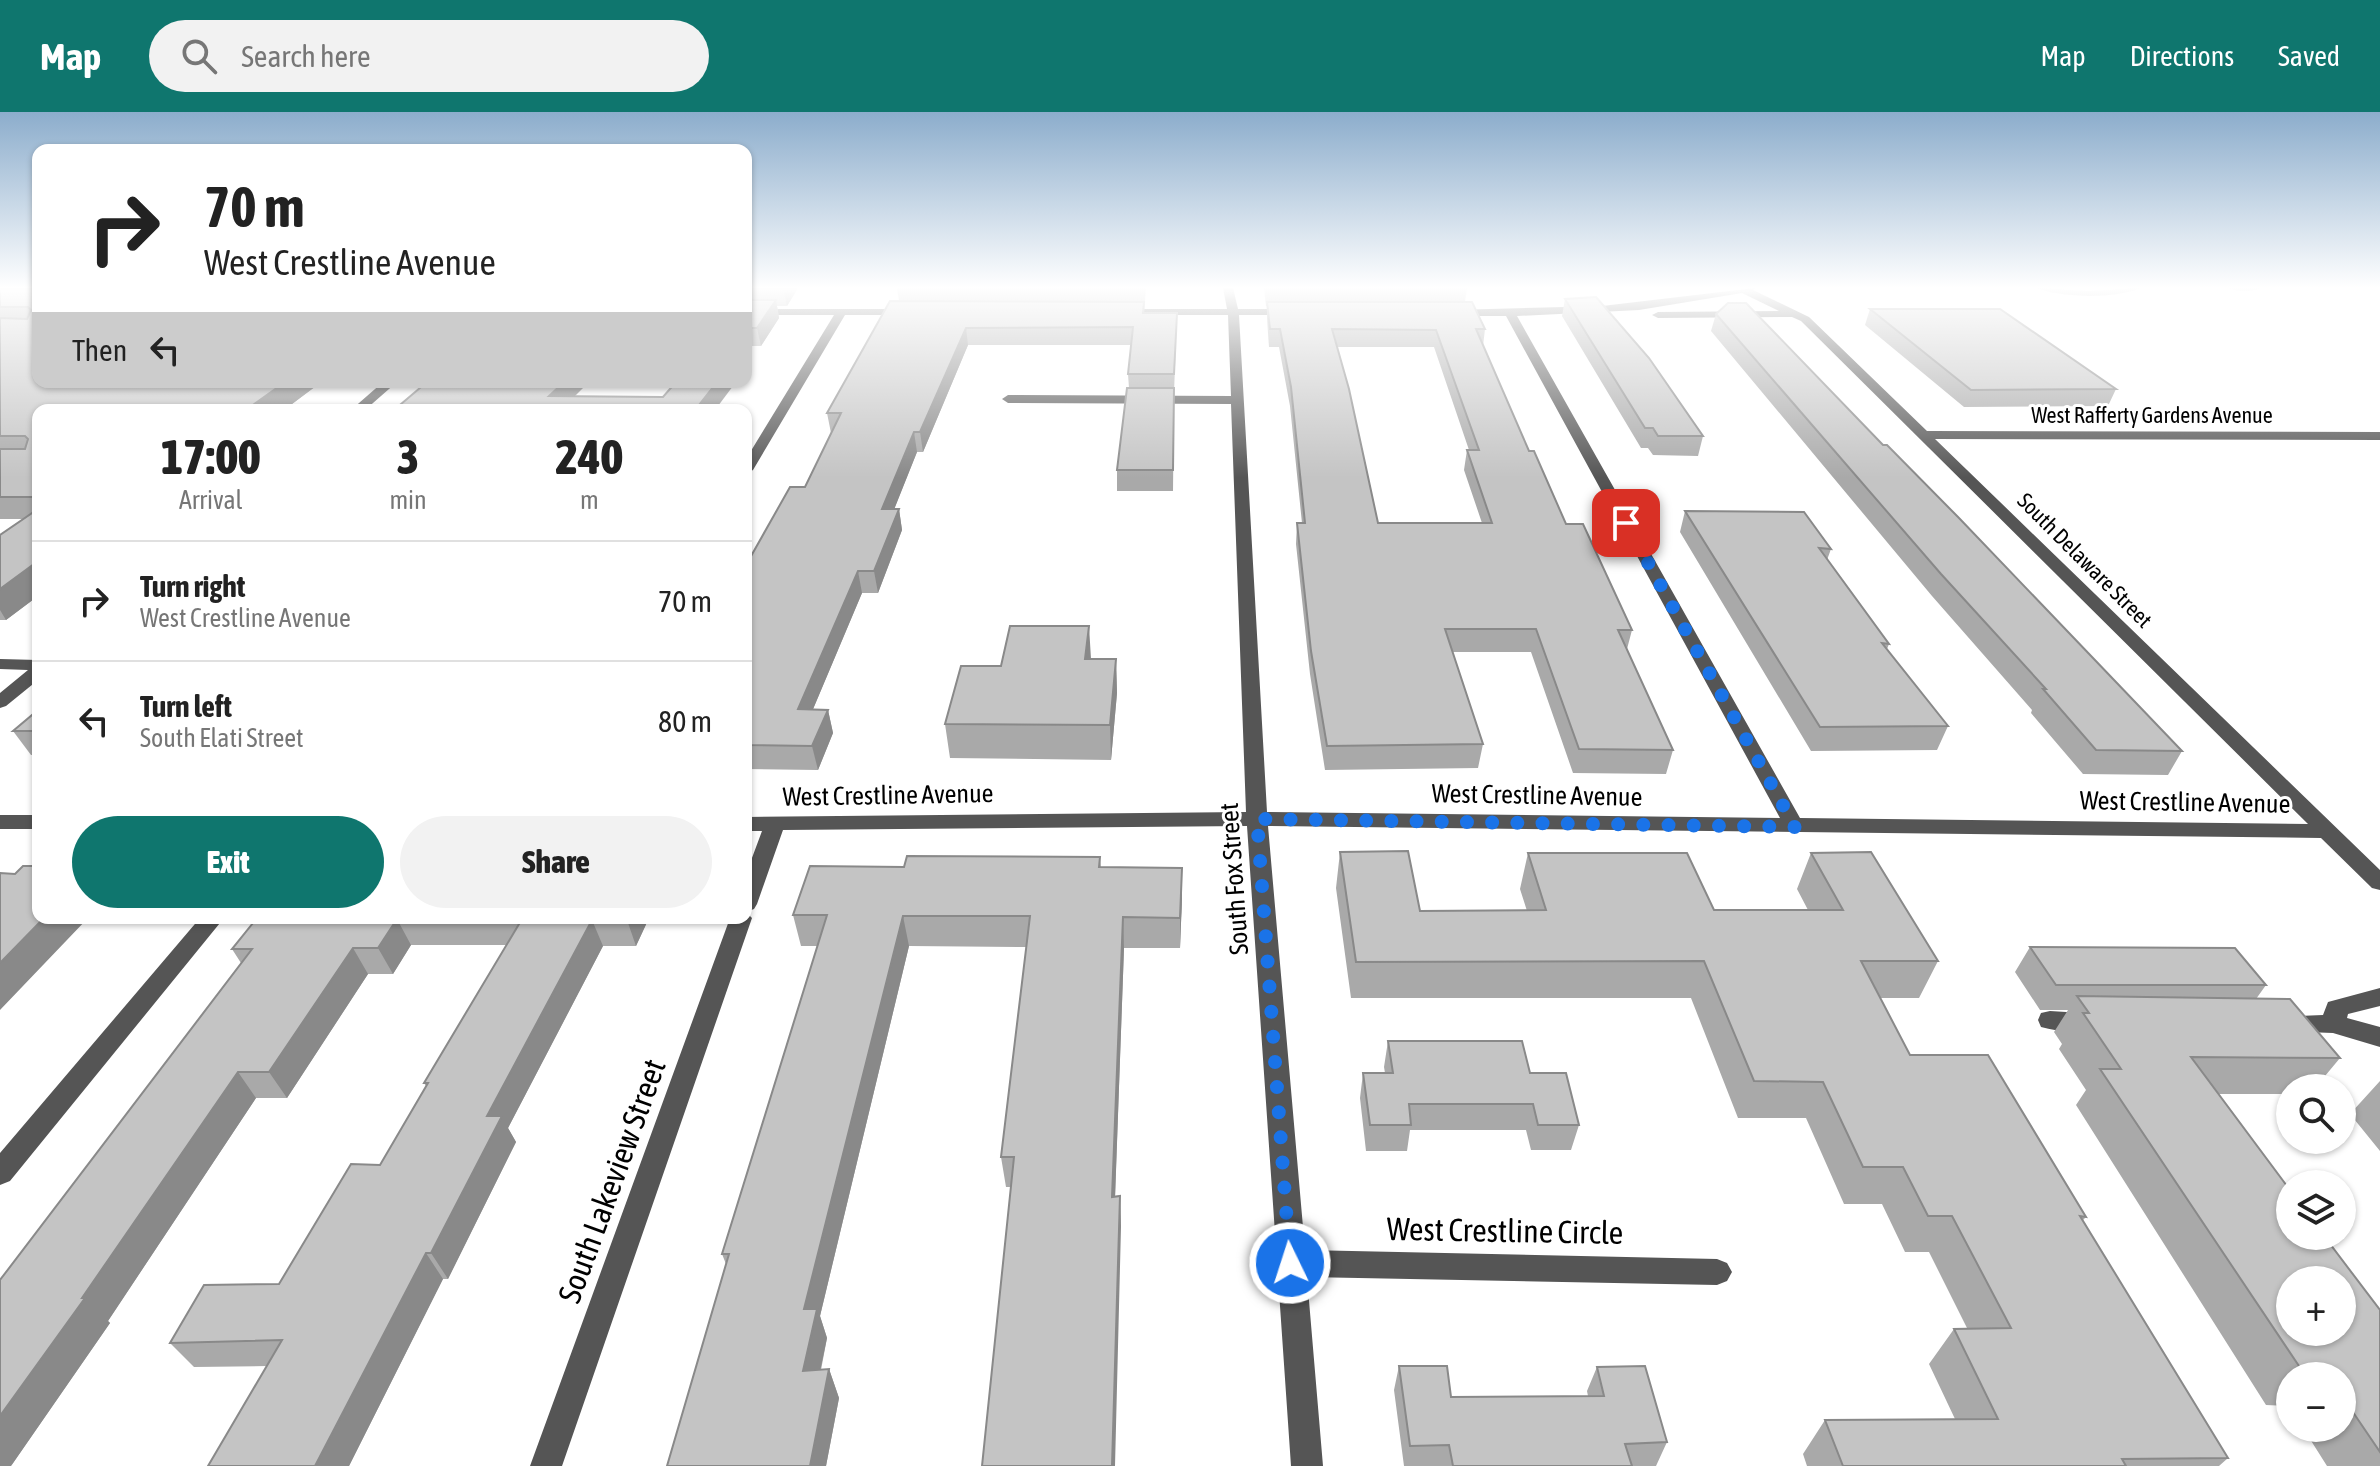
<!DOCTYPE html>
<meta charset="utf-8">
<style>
:root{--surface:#fff;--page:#f2f2f2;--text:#222;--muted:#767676;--line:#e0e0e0;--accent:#0f766e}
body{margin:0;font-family:"Asap Condensed",sans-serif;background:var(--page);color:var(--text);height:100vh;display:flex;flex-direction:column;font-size:30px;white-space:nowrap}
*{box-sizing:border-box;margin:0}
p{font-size:26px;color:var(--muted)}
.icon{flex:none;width:44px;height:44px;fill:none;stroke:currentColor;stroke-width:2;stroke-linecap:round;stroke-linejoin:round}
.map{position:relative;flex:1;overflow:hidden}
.drawer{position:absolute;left:32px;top:292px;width:720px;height:520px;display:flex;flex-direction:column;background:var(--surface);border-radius:16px;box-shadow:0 2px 6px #0004}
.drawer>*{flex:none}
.hud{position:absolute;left:32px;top:32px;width:720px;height:244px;border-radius:16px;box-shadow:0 2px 6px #0004;background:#fff;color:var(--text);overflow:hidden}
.buttons{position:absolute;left:2276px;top:962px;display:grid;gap:16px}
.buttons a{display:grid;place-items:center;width:80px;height:80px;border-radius:50%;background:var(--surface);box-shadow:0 2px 6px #0004;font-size:40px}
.pin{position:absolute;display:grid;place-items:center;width:68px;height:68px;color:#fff;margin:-34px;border-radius:16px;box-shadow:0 4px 12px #0006}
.me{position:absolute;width:88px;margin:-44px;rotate:356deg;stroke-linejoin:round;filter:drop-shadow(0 0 6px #0008)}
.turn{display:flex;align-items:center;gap:28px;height:168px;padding:0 40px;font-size:36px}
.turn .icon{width:104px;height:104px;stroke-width:2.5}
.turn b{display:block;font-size:56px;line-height:68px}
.then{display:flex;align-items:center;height:76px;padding:0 40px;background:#0003;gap:16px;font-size:30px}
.eta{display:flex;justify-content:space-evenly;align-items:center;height:136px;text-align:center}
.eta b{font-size:48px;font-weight:800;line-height:56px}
.button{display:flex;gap:16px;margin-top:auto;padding:16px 40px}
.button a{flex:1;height:92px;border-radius:48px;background:var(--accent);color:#fff;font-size:32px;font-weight:800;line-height:92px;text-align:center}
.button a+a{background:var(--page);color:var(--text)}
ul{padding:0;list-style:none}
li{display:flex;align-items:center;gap:24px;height:120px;padding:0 40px;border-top:2px solid var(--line)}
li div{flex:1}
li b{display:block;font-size:30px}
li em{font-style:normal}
header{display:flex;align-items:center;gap:48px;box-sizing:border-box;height:112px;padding:0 40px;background:var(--accent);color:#fff}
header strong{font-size:38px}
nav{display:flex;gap:44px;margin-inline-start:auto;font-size:28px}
.search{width:560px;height:72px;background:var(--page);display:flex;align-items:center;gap:20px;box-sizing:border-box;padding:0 28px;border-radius:44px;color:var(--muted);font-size:30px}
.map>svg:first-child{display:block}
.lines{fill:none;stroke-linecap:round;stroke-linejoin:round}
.stream{fill:#a3a3a3;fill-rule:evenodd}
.minor{fill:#555;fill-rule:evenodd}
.wall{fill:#a9a9a9;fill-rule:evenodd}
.shaded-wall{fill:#898989}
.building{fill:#c4c4c4;stroke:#898989;stroke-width:2;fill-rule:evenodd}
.route{stroke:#1a73e8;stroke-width:14;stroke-dasharray:0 25.2}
.labels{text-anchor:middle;stroke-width:6;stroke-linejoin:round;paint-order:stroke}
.far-street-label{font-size:22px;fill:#000;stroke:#fff}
.street-label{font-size:26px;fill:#000;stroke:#fff}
.near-street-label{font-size:32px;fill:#000;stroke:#fff}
</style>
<header>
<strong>Map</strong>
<div class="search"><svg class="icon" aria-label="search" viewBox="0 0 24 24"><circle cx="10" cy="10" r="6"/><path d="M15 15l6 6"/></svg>Search here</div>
<nav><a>Map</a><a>Directions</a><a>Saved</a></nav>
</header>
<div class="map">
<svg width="2380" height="1354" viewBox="0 0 2380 1354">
<rect width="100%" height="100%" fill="#fff"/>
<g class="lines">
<path class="stream" d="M 2037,176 L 2088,179 L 2140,176 C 2116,187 2061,186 2037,176 Z
M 2229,176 L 2261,176 C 2254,180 2236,180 2229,176 Z"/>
<path class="minor" d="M 1223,176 L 1233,176 L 1238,197 L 1292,197 L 1297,200 L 1292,203 L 1239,203 L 1267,700 L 1780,706 L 1506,204 L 1452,204 L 1447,201 L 1452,198 L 1602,194 L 1755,176 L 1753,178 L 1809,205 L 1927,319 L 2380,320 L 2380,328 L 1935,327 L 2380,758 L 2380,778 L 2372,776 L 2321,726 L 1268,714 L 1305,1138 L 1717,1147 L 1727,1151 L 1732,1160 L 1727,1169 L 1717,1173 L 1307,1165 L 1323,1354 L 1291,1354 L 1247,714 L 783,718 L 757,792 L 754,797 L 746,800 L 752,806 L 562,1354 L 530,1354 L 730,806 L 746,806 L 746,762 L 762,719 L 746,719 L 746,705 L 1246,700 L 1231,292 L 1008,291 L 1002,287 L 1008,283 L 1231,284 L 1228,203 L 1116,203 L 1111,200 L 1116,197 L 1227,197 ZM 1742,181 L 1779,199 L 1658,200 L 1652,203 L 1658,206 L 1792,205 L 1801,209 L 2308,712 L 1800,706 L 1517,204 L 1639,198 Z
M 746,197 L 912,197 L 917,200 L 912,203 L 845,203 L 753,358 L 746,362 L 746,347 L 834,203 L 746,203 Z
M 383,270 L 397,270 L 365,298 L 351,298 Z
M 0,547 L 38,548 L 38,568 L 6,594 L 0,596 L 0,581 L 28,558 L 0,557 Z
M 0,703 L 38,703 L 38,717 L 0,717 Z
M 200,806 L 224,806 L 10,1069 L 0,1073 L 0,1041 Z
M 2380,876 L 2380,894 L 2348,902 L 2347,906 L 2380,915 L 2380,935 L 2333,921 L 2276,919 L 2273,912 L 2276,905 L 2323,903 L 2328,890 Z
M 2050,899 L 2098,902 L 2101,909 L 2098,916 C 2081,921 2058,920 2041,915 L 2038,908 L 2041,901 Z"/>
</g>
<path class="wall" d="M 0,176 L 320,270 L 320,271 L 284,298 L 38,298 L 38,484 L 6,508 L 0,508 L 0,423 L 23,407 L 0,407 Z
M 746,176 L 798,176 L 787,194 L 777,194 L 779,206 L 761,234 L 746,234 Z
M 897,176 L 1146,176 L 1144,201 L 1177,201 L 1174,281 L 1173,379 L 1117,379 L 1117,358 L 1129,276 L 1128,262 L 1132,233 L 968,233 L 923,340 L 917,340 L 894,397 L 899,397 L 902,418 L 878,481 L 862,481 L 813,597 L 828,598 L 833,621 L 818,658 L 746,657 L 746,453 L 805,375 L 831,321 L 827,301 L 899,189 Z
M 1264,176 L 1536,176 L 1467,176 L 1465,190 L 1485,217 L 1483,234 L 1529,339 L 1566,412 L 1632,518 L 1627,537 L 1673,638 L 1666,662 L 1573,661 L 1531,540 L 1452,540 L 1483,632 L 1478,656 L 1325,658 L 1310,562 L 1296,432 L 1297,411 L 1302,411 L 1290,294 L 1279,235 L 1269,235 L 1267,207 L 1267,194 L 1266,194 ZM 1337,235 L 1434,235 L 1469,338 L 1467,338 L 1464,358 L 1482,411 L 1378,411 Z
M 1565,187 L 1703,324 L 1698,344 L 1653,343 L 1648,336 L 1641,336 L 1562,204 Z
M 1870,197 L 2116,277 L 2108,294 L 1964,295 L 1865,213 Z
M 1716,202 L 1883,333 L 2182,639 L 2168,663 L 2083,662 L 2031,601 L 2032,598 L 1932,484 L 1711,219 Z
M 1685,399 L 1831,437 L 1827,448 L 1889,532 L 1887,537 L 1948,614 L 1937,638 L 1811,639 L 1680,420 Z
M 1091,547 L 1116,547 L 1117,581 L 1111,648 L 950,646 L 945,612 L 1001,554 Z
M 38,598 L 38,643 L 31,643 L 13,619 Z
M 1340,740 L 1420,799 L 1527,799 L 1520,777 L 1528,741 L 1714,798 L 1808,798 L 1797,777 L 1811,741 L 1938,849 L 1919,886 L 1880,886 L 1910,943 L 2086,1105 L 2082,1109 L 2228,1346 L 2219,1354 L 1807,1354 L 1803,1342 L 1825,1308 L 1955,1307 L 1929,1252 L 1954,1217 L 1967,1216 L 1929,1140 L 1905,1140 L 1882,1092 L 1844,1092 L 1806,1006 L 1738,1006 L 1691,886 L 1351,886 L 1336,776 Z
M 1100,745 L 1101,755 L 1182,786 L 1180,836 L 1124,836 L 1115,1084 L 1120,1084 L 1121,1115 L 1010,1075 L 1006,1075 L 1001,1045 L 1026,835 L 909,834 L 820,1204 L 827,1226 L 821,1258 L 829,1257 L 839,1286 L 826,1354 L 667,1354 L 726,1152 L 722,1142 L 818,834 L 801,834 L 793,803 L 904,755 Z
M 257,806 L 649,806 L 636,834 L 603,834 L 508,1016 L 516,1030 L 448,1167 L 443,1167 L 349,1354 L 208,1354 L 267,1254 L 194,1255 L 170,1231 L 279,1172 L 380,1053 L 426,974 L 424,971 L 507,833 L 411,833 L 393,862 L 368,862 L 287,986 L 256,986 L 108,1209 L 110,1211 L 11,1354 L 241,851 L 232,837 Z
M 2030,835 L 2266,873 L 2256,887 L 2340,946 L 2315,976 L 2290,976 L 2290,982 L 2218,982 L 2380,1198 L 2380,1354 L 2327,1354 L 2303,1316 L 2342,1316 L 2342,1264 L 2290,1264 L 2290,1296 L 2288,1294 L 2266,1293 L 2076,993 L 2086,978 L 2059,937 L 2062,932 L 2054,920 L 2068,898 L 2040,898 L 2015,860 Z
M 1388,929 L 1530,961 L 1579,1013 L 1571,1038 L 1531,1038 L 1526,1018 L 1410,1018 L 1407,1039 L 1366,1039 L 1360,986 L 1363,961 L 1385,961 L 1384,955 Z
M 2380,969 L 2380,1039 L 2350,1002 Z
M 1399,1254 L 1451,1285 L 1588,1284 L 1587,1279 L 1597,1255 L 1667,1330 L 1656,1354 L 1404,1354 L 1394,1278 Z"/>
<path class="shaded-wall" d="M 784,176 L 798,176 L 787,194 L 783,177 Z
M 776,188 L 779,206 L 761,234 L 757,216 Z
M 966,216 L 968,233 L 923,340 L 920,320 Z
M 285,270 L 320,271 L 284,298 L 246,298 Z
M 564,270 L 589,270 L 561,298 L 549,284 Z
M 717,270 L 736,270 L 715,298 L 695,298 Z
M 914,320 L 917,340 L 886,418 L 882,397 Z
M 899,397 L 902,418 L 878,481 L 874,459 Z
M 38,449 L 38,484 L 6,508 L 0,498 L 0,477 Z
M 858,459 L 862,481 L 803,621 L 798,597 Z
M 1089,514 L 1091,547 L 1085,547 Z
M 1116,547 L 1117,581 L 1111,648 L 1110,613 Z
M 828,598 L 833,621 L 818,658 L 812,634 Z
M 1182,756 L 1182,786 L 1180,836 L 1180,806 Z
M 903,804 L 909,834 L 820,1204 L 827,1226 L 814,1288 L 803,1259 L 804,1197 Z
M 1123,805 L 1124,836 L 1114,1115 L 1112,1085 Z
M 44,806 L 88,806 L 0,898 L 0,851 Z
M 627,806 L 649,806 L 636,834 L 627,808 Z
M 397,807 L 411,833 L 393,862 L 378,836 Z
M 592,808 L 603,834 L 508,1016 L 516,1030 L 448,1167 L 431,1141 L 487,1004 Z
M 353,836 L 368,862 L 287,986 L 269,960 Z
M 238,960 L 256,986 L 108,1209 L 110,1211 L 11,1354 L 0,1354 L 0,1304 Z
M 1120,1084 L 1121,1115 L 1115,1354 L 1112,1354 Z
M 426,1141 L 443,1167 L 349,1354 L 315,1354 Z
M 829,1257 L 839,1286 L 826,1354 L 810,1354 Z"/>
<path class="building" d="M 0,176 L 38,176 L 38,270 L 285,270 L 246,298 L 38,298 L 38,385 L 0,385 L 0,337 L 25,337 L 28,327 L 25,324 L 0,324 L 0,206 L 27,207 L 31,198 L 28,195 L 0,195 Z
M 746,176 L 784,176 L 746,177 Z
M 1596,185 L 1649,246 L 1703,324 L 1658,324 L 1653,316 L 1645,316 L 1565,187 Z
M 746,188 L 776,188 L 757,216 L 746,216 Z
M 890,189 L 1144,190 L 1143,201 L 1177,201 L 1174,262 L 1128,262 L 1133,215 L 966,216 L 920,320 L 914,320 L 882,397 L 899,397 L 874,459 L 858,459 L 798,597 L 828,598 L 812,634 L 746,633 L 746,453 L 790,375 L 805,375 L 841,301 L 827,301 Z
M 1267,190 L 1472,190 L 1485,217 L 1476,217 L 1529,339 L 1534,339 L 1566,412 L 1583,412 L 1632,518 L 1618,518 L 1673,638 L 1579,637 L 1536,517 L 1445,517 L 1483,632 L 1327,634 L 1311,539 L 1297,411 L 1305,411 L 1291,275 L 1280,217 L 1270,217 ZM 1332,217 L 1436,218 L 1479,338 L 1467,338 L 1492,411 L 1378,411 L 1349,277 Z
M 1728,191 L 1746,191 L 1883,333 L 1887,333 L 1959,406 L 2182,639 L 2096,638 L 2043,577 L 2046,577 L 1941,462 L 1716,202 Z
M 1870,197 L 2000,197 L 2116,277 L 1971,278 Z
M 427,270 L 564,270 L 549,284 L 663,285 L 676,270 L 717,270 L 695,298 L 394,298 Z
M 1127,276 L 1174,276 L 1173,358 L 1117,358 Z
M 38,397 L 38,449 L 0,477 L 0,423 Z
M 1685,399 L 1804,400 L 1831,437 L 1819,436 L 1889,532 L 1882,531 L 1948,614 L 1820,615 Z
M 1010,514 L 1089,514 L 1085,547 L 1116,547 L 1110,613 L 945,612 L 961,554 L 1001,554 Z
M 38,598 L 38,619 L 13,619 Z
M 1408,739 L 1420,799 L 1546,798 L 1528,741 L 1687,741 L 1714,798 L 1843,798 L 1811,741 L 1871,740 L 1938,849 L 1861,849 L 1910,943 L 1988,943 L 2086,1105 L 2080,1104 L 2228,1346 L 2122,1347 L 2126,1354 L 1843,1354 L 1825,1308 L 1998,1307 L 1954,1217 L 2011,1216 L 1952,1104 L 1928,1104 L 1903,1055 L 1863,1055 L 1823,970 L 1754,969 L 1704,849 L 1356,850 L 1340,740 Z
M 907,744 L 1100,745 L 1099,755 L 1182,756 L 1180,806 L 1123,805 L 1112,1085 L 1120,1084 L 1112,1354 L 982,1354 L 1014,1045 L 1001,1045 L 1030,804 L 903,804 L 804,1197 L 817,1197 L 803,1259 L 829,1257 L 810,1354 L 667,1354 L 729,1142 L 722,1142 L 827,803 L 793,803 L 810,754 L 904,755 Z
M 23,754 L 38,754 L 38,806 L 44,806 L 0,851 L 0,761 L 15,762 Z
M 257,806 L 627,806 L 627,808 L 592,808 L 487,1004 L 502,1004 L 431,1141 L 426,1141 L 315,1354 L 208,1354 L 282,1228 L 170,1231 L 204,1173 L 279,1172 L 351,1052 L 380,1053 L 428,971 L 424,971 L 522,807 L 397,807 L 378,836 L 353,836 L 269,960 L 238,960 L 82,1186 L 85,1186 L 0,1304 L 0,1168 L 252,837 L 232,837 Z
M 2030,835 L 2235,836 L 2266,873 L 2056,873 Z
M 2077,884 L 2290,887 L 2340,946 L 2191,945 L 2290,1078 L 2290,1124 L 2324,1124 L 2380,1198 L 2380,1340 L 2342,1284 L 2342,1264 L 2329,1264 L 2326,1260 L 2303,1260 L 2100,957 L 2121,957 L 2083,901 L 2089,901 ZM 2290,1168 L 2342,1168 L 2342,1220 L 2290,1220 Z
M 1388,929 L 1522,929 L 1530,961 L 1566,961 L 1579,1013 L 1538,1013 L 1533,992 L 1409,992 L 1411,1013 L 1370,1013 L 1363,961 L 1393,961 Z
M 1399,1254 L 1447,1254 L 1451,1285 L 1604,1284 L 1597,1255 L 1645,1254 L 1667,1330 L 1625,1332 L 1632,1354 L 1453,1354 L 1449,1333 L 1410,1334 Z"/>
<linearGradient id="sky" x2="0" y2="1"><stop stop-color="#8cadcc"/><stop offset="0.48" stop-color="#fff"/><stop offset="1" stop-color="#fff" stop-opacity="0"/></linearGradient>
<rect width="2380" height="366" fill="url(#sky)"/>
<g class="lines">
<path class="route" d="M 1290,1151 L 1257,707 L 1795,715 L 1626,411"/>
</g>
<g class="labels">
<g class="far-street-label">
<text x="2152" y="311">West Rafferty Gardens Avenue</text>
<text transform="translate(2085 448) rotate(45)" y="8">South Delaware Street</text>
</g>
<g class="street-label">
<text transform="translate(888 683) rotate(-1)" y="9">West Crestline Avenue</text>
<text transform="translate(1537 683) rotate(1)" y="9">West Crestline Avenue</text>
<text transform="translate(2185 690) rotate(1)" y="9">West Crestline Avenue</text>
<text transform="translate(1234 767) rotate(-94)" y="9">South Fox Street</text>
</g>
<g class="near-street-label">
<text transform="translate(612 1069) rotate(-70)" y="11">South Lakeview Street</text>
<text transform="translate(1505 1119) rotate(1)" y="11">West Crestline Circle</text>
</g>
</g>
</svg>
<div class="buttons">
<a><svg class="icon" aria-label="search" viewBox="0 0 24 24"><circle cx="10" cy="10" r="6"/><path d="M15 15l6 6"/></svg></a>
<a><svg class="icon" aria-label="layers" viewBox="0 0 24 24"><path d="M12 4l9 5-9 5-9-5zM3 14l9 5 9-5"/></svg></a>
<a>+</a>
<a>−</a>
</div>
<div class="pin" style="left:1626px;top:411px;background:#d93025"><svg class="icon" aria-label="arrive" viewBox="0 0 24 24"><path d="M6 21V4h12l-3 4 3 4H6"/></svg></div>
<svg class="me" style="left:1290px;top:1151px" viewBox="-20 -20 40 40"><circle r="17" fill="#1a73e8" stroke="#fff" stroke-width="3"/><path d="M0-11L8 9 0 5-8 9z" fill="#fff"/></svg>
<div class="hud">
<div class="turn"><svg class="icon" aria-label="right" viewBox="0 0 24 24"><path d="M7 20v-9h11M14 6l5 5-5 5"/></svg><div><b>70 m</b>West Crestline Avenue</div></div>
<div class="then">Then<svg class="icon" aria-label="left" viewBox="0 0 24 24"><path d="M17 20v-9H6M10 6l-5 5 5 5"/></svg></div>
</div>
<section class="drawer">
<div class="eta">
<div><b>17:00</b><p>Arrival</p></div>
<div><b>3</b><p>min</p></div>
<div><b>240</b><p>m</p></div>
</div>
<ul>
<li><svg class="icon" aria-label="right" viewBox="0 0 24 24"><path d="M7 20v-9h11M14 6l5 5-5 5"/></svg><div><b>Turn right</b><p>West Crestline Avenue</p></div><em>70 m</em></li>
<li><svg class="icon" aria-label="left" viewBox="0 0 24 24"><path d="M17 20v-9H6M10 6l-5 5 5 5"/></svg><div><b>Turn left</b><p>South Elati Street</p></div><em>80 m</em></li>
</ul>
<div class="button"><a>Exit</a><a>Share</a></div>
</section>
</div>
